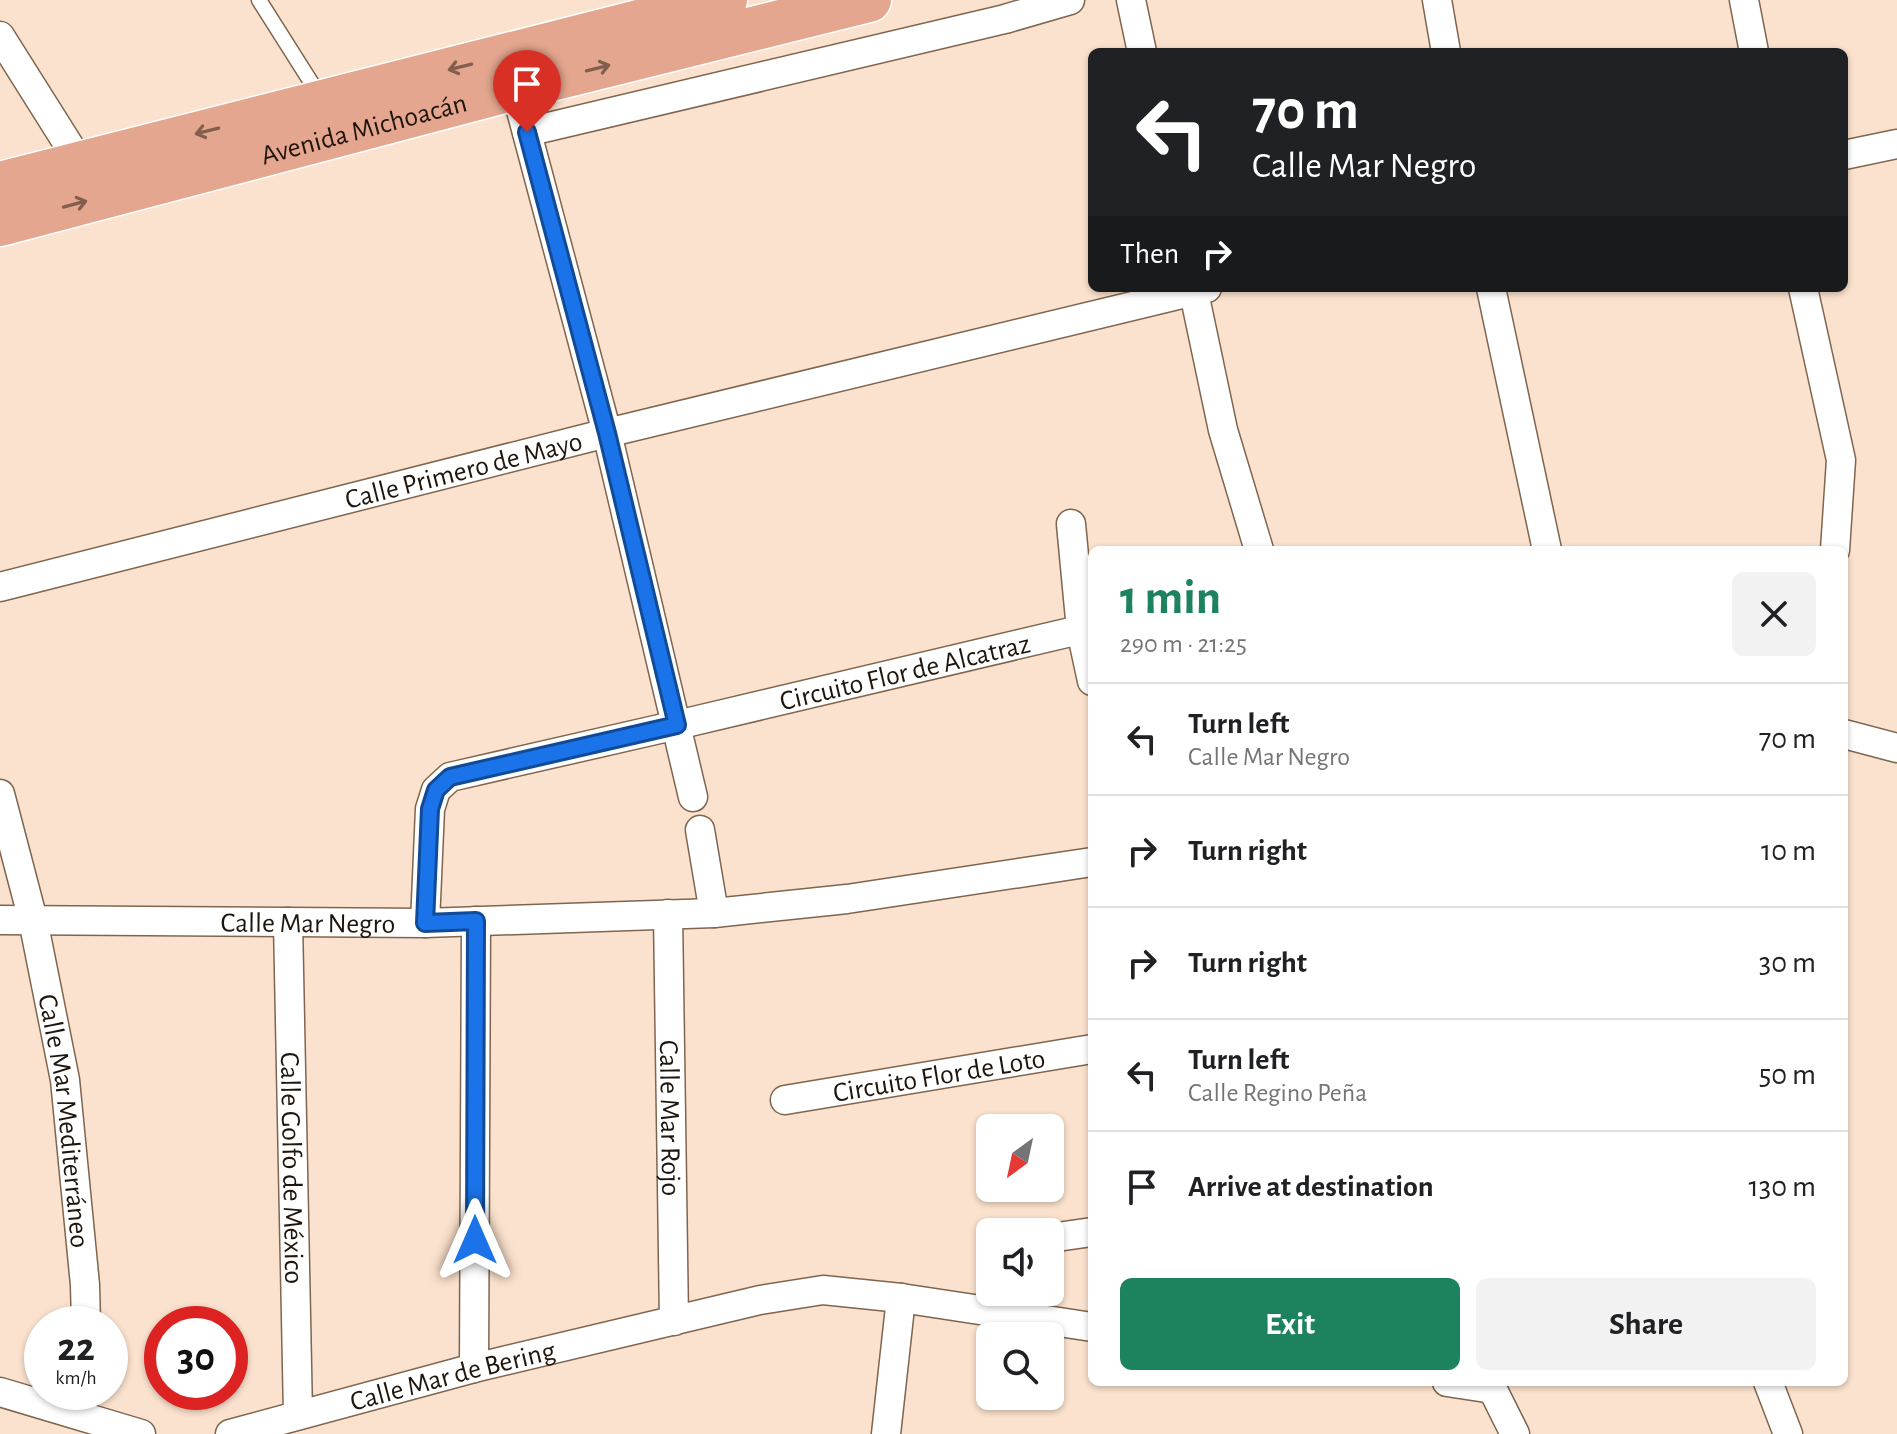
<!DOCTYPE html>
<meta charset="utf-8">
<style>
:root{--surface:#fff;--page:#f2f2f2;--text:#202124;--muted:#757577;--line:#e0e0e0;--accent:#1c835e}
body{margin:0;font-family:"Alegreya Sans",sans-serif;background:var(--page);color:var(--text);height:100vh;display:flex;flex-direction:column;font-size:30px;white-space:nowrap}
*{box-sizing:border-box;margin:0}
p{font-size:26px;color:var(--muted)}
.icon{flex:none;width:44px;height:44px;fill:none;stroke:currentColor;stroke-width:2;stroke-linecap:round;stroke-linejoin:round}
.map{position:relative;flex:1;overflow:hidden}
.sheet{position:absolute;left:1088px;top:546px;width:760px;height:840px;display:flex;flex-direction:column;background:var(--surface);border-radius:12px;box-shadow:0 2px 6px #0004}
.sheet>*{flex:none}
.banner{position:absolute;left:1088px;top:48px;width:760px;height:244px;border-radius:12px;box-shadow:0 2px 6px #0004;background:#202124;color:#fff;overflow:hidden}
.needle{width:52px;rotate:213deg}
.fabs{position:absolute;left:976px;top:1114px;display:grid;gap:16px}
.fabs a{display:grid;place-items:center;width:88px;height:88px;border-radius:12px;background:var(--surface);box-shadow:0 2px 6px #0004;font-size:40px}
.speed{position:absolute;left:24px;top:1306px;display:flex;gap:16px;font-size:40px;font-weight:700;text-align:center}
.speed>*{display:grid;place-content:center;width:104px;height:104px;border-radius:50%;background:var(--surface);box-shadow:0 2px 6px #0004;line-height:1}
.speed small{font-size:20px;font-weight:400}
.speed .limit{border:12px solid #d22;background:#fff;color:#111}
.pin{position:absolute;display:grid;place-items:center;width:68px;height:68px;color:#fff;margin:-82px -34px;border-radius:50% 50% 50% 0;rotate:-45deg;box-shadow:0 0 8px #0007}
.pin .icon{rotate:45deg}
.me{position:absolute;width:88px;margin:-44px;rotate:0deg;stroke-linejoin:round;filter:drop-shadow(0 0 6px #0008)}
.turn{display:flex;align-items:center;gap:28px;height:168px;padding:0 32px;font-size:36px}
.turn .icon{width:104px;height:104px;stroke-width:2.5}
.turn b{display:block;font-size:56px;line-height:68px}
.then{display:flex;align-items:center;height:76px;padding:0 32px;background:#0003;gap:16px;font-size:30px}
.round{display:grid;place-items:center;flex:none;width:84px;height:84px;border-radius:12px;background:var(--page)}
.headline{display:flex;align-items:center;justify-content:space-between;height:136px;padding:0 32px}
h1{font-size:48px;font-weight:700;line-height:60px;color:var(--accent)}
.action{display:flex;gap:16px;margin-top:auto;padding:16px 32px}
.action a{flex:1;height:92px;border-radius:12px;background:var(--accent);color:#fff;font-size:32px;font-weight:700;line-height:92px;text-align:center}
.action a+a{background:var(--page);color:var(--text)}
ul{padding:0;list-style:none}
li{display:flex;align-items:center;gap:24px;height:112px;padding:0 32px;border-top:2px solid var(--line)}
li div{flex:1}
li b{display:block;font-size:30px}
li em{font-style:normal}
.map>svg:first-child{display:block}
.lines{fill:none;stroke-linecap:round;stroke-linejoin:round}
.service-casing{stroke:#7f654e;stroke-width:17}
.minor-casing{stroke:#7f654e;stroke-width:31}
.primary-casing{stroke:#fff;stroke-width:47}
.service{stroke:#fff;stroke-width:14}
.minor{stroke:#fff;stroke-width:28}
.primary{stroke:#e4a68e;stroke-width:44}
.oneway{stroke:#825e4d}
.route-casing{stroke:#114b97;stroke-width:20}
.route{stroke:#1a73e8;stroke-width:14}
.labels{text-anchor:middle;stroke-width:6;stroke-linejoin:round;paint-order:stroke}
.street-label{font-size:28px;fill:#1f150c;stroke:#fbe2ce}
</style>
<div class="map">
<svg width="1897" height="1434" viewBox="0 0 1897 1434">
<rect width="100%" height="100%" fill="#fbe2ce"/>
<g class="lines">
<g class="service-casing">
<path id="service" d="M 259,0 L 321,98"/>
</g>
<g class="minor-casing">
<g id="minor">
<path d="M 1131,0 L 1142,52"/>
<path d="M 1437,0 L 1446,52"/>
<path d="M 1744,0 L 1754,52"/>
<path d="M 0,36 L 80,163"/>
<path d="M 515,88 L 607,433 L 693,797"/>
<path d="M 527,132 L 1005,19 L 1070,0"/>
<path d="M 1844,155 L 1897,144"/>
<path d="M 1193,288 L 1223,430 L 1259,550"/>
<path d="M 1491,288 L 1547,550"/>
<path d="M 1803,288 L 1841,460 L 1835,550"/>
<path d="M 1071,524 L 1081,630 L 1092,681"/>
<path id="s1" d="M 0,587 L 607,433 L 1207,288"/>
<path d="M 1844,734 L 1897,748"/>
<path id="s2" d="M 0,794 L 33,920 L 65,1080 L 85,1285 L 86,1324"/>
<path d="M 700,830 L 714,913"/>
<path id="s3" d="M 668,914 L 674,1321"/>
<path id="s4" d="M 0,920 L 425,923 L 714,913 L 847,899 L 1092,862"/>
<path id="s5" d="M 288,922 L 298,1415"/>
<path id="s6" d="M 425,923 L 430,809 L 436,790 L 450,777 L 677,725 L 1092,627"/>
<path id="s7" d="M 785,1100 L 1092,1049"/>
<path d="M 1050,1238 L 1092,1232"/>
<path d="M 474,1368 L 476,921"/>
<path d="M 1447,1382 L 1493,1389"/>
<path d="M 1489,1382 L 1515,1434"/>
<path d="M 1768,1382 L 1788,1434"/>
<path d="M 0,1392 L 141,1434"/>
<path id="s8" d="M 230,1434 L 474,1368 L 760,1300 L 823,1290 L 901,1298 L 1092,1327"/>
<path d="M 886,1434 L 901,1298"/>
</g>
</g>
<g class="primary-casing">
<g id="primary">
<path d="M 0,184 L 725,0"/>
<path id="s9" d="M 0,224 L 515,88 L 869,0"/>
</g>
</g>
<use href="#service" class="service"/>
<use href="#minor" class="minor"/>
<use href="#primary" class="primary"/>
</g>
<defs><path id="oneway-shaft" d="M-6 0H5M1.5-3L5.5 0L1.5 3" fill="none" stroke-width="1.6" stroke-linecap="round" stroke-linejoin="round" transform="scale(2)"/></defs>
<g class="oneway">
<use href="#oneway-shaft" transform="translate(460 67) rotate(166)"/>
<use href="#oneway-shaft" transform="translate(598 68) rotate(-14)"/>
<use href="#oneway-shaft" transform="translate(207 131) rotate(166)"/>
<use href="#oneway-shaft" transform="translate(75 204) rotate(-15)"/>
</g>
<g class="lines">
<g class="route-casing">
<path id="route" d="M 475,1240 L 476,921 L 425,923 L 430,809 L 436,790 L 450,777 L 677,725 L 607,433 L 527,132"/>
</g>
<use href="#route" class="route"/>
</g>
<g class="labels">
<g class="street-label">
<text dy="10" stroke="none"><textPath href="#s9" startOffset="376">Avenida Michoacán</textPath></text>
<text dy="10" stroke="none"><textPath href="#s1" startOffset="478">Calle Primero de Mayo</textPath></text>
<text dy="10" stroke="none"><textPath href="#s6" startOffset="620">Circuito Flor de Alcatraz</textPath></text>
<text dy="10" stroke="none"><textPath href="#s4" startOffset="308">Calle Mar Negro</textPath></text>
<text dy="10" stroke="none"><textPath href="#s7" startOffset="156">Circuito Flor de Loto</textPath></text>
<text dy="10" stroke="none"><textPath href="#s3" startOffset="204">Calle Mar Rojo</textPath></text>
<text dy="10" stroke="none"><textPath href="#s2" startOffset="334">Calle Mar Mediterráneo</textPath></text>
<text dy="10" stroke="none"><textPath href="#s5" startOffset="246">Calle Golfo de México</textPath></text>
<text dy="10" stroke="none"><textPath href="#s8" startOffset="230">Calle Mar de Bering</textPath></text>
</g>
</g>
</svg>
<div class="fabs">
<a><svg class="needle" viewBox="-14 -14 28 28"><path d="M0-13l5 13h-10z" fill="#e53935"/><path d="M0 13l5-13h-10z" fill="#757577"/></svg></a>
<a><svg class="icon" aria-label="sound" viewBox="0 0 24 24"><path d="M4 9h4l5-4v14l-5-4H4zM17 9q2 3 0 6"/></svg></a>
<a><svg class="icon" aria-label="search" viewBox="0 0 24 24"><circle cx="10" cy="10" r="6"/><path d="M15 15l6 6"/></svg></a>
</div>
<div class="speed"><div>22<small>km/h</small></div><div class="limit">30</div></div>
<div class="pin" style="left:527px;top:132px;background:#d93025"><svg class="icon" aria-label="arrive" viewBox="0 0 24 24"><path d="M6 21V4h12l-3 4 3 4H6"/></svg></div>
<svg class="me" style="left:475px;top:1240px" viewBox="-20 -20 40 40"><path d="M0-17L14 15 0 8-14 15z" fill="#1a73e8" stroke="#fff" stroke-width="4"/></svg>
<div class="banner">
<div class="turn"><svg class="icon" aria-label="left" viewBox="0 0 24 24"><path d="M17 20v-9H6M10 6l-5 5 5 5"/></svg><div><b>70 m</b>Calle Mar Negro</div></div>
<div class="then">Then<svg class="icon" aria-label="right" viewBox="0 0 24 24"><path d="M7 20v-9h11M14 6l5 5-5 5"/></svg></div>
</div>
<section class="sheet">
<div class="headline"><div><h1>1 min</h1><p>290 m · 21:25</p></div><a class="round"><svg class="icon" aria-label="close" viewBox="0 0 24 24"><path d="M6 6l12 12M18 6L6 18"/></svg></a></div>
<ul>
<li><svg class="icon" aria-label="left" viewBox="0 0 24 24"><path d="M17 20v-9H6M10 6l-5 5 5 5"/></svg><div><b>Turn left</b><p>Calle Mar Negro</p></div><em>70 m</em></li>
<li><svg class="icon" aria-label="right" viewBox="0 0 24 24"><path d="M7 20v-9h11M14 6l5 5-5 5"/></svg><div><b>Turn right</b></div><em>10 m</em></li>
<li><svg class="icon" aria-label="right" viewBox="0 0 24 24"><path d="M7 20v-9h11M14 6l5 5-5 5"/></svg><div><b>Turn right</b></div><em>30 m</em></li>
<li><svg class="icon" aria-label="left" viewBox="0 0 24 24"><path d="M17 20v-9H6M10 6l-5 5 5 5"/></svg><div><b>Turn left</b><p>Calle Regino Peña</p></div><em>50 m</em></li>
<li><svg class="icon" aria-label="arrive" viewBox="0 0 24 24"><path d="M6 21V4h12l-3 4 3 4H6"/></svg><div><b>Arrive at destination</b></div><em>130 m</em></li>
</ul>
<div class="action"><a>Exit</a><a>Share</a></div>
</section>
</div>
